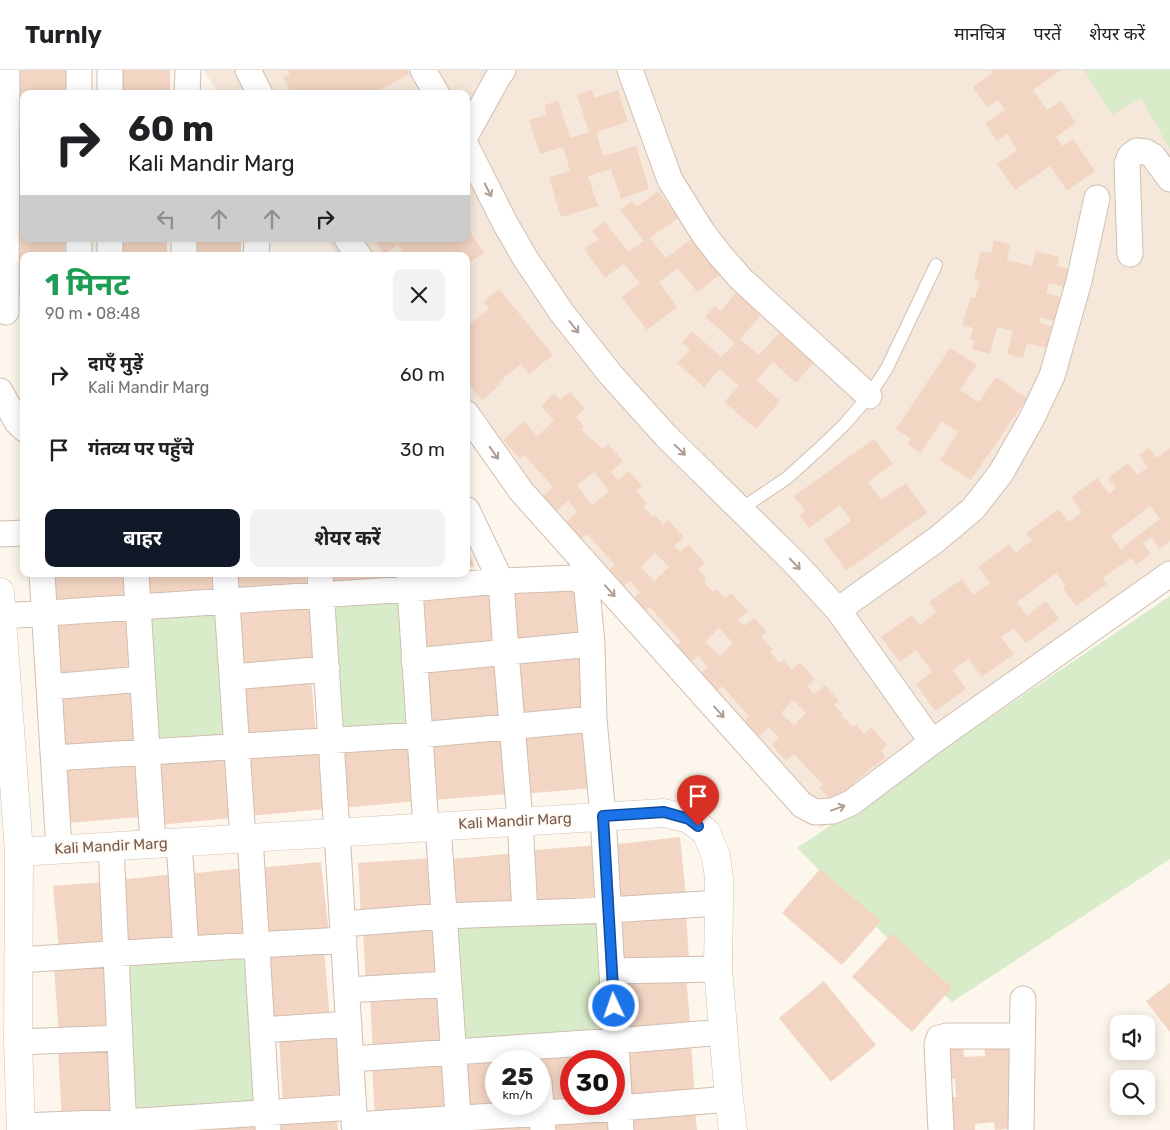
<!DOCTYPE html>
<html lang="hi">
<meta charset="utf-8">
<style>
:root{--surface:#fff;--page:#f2f2f2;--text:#202124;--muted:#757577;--line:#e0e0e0;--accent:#111827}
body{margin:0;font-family:Rubik,"Noto Sans Devanagari",sans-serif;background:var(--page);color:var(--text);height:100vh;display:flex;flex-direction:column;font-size:19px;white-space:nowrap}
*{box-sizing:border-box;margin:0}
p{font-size:16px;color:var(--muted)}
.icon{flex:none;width:28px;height:28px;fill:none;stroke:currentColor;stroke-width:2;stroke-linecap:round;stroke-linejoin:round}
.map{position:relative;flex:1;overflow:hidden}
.drawer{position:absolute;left:20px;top:182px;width:450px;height:325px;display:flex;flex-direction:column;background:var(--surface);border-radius:10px;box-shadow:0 2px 12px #0003}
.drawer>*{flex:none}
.hud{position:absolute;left:20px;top:20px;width:450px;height:152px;border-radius:10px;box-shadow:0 2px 12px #0003;background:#fff;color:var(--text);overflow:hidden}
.buttons{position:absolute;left:1110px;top:945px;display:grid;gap:10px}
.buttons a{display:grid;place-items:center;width:45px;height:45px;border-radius:10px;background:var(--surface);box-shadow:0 2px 12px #0003;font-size:25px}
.speed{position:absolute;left:485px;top:980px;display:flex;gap:10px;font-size:25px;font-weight:700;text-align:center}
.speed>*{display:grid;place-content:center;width:65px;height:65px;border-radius:50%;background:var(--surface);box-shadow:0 2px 12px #0003;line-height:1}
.speed small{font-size:12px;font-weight:400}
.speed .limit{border:8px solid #d22;background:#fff;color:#111}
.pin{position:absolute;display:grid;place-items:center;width:42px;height:42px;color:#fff;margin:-51px -21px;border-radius:50% 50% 50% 0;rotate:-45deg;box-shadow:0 0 5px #0007}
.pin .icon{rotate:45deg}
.me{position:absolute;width:55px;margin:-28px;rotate:357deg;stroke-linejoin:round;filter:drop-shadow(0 0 4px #0008)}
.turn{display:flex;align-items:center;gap:18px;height:105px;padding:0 25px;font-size:22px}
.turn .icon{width:65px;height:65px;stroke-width:2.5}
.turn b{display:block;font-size:35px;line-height:42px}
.lanes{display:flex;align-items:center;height:48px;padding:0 25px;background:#0003;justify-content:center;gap:25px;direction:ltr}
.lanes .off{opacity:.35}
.round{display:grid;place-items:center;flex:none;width:52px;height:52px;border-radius:10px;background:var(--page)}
.summary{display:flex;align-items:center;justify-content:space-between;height:85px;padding:0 25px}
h1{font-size:30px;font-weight:700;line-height:38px;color:#1e9e55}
.primary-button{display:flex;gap:10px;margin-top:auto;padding:10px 25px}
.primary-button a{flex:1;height:58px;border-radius:10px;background:var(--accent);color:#fff;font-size:20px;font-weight:700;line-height:58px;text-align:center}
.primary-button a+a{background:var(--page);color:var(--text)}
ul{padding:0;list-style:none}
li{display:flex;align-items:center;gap:15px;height:75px;padding:0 25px}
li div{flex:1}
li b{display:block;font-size:19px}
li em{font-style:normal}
header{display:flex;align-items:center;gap:30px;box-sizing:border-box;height:70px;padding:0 25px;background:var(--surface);border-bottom:1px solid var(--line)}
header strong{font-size:24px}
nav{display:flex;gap:28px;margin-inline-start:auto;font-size:18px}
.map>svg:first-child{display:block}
.residential{fill:#f5e8da}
.green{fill:#d8ecc9}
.building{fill:#f3d5c3;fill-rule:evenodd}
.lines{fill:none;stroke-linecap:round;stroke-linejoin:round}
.lane-casing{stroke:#d1beb0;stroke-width:14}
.street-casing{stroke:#d1beb0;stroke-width:27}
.secondary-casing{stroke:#d6c0b0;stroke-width:29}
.lane{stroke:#fff;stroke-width:12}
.street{stroke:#fff;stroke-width:25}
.secondary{stroke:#fff;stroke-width:28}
.oneway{stroke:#af9d94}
.route-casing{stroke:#114b97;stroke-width:12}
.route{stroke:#1a73e8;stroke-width:9}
.labels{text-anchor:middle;stroke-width:4;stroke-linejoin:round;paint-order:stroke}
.street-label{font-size:15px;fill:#7a5c4d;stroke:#fffaf3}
</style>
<header>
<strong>Turnly</strong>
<nav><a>मानचित्र</a><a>परतें</a><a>शेयर करें</a></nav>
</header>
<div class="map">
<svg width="1170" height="1060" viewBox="0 0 1170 1060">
<rect width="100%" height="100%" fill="#fdf6ec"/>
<path class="residential" d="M 203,0 L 1170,0 L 1170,512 L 821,758 L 788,727 L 466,358 L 466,186 L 339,186 L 326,169 L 466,169 L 466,24 L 220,24 Z"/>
<path class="green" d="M 1084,0 L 1170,0 L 1170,79 L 1141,28 L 1112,45 Z
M 1170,526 L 1170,789 L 952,932 L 797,778 Z
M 401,527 L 411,659 L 338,665 L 329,532 Z
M 219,538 L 228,672 L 153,678 L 144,543 Z
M 606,845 L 613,964 L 459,973 L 452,854 Z
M 250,882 L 258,1038 L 129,1046 L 123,890 Z"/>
<path class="building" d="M 13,0 L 68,0 L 68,24 L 24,24 L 24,44 L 14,44 Z
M 113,0 L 170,0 L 170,24 L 114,24 Z
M 287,0 L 407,0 L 409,4 L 373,24 L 327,24 L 325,20 L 319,24 L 292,24 L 283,8 L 290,5 Z
M 990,0 L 1061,0 L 1033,20 L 1047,40 L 1061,31 L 1076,53 L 1056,67 L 1063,76 L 1073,69 L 1095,101 L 1067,121 L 1050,96 L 1015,120 L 997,94 L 1017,80 L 1007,64 L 997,71 L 985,53 L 1005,40 L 998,30 L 987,37 L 973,17 L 993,3 Z
M 592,20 L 594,28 L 618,20 L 628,52 L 596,62 L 603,86 L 636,76 L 649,119 L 621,129 L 611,99 L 588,106 L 598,136 L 561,147 L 549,107 L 570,101 L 563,77 L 540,84 L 529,50 L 547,45 L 544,35 L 558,31 L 570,68 L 589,62 L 577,25 Z
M 24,59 L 24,135 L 11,135 L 10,60 Z
M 658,121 L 678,148 L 650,168 L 666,188 L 693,168 L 721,204 L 697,222 L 678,198 L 659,212 L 677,237 L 647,260 L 622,227 L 640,213 L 624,194 L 605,208 L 584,179 L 599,169 L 592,161 L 604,151 L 628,182 L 644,171 L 620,140 L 632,131 L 637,137 Z
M 12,149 L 24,149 L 24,169 L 65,169 L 65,186 L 24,186 L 24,225 L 13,226 Z
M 466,156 L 484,183 L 466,195 L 466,186 L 401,186 L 404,184 L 398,175 L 384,184 L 374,169 L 466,169 Z
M 114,169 L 167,169 L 167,186 L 114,186 Z
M 186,169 L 241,169 L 241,186 L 187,186 Z
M 994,170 L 1010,174 L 1007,190 L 1032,196 L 1036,181 L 1059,187 L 1057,196 L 1069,199 L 1064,217 L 1049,213 L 1046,223 L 1061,227 L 1055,251 L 1040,247 L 1039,253 L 1054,257 L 1048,279 L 1027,273 L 1023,288 L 1007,284 L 1013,261 L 997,257 L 990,284 L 972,279 L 975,270 L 970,269 L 973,258 L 962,255 L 971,227 L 975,228 L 980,211 L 974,209 L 981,181 L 991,183 Z
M 499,219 L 553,285 L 529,304 L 521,294 L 499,312 L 501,314 L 482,330 L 466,311 L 466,257 L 489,239 L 483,232 Z
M 737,221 L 763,243 L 740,269 L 759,285 L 782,260 L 816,290 L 796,313 L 773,292 L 757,310 L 780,331 L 756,359 L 724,332 L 739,316 L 720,299 L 704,317 L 677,293 L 690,280 L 682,273 L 692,261 L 721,287 L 735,273 L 705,247 L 715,236 L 721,241 Z
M 950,278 L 977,295 L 960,320 L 979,332 L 996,307 L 1027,328 L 971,410 L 940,390 L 958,362 L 942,351 L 921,383 L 908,374 L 911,369 L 896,359 Z
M 570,322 L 585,339 L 576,347 L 584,356 L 581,359 L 591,370 L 592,368 L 602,379 L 608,374 L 623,391 L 611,402 L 618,410 L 629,401 L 642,416 L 636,421 L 647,433 L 643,436 L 653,447 L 655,445 L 663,454 L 668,450 L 684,467 L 674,476 L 680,482 L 689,475 L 705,493 L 698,499 L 707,509 L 704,512 L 713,522 L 717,519 L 725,528 L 731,523 L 748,541 L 738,550 L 744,556 L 754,548 L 767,562 L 761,567 L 773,580 L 770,582 L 780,593 L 783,590 L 792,600 L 800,592 L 815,609 L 807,616 L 814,624 L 825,615 L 839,631 L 834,635 L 843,644 L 841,645 L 853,657 L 856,655 L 864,664 L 871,657 L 887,675 L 881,681 L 886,687 L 874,697 L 873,696 L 854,713 L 859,719 L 835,735 L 819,718 L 823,715 L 794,684 L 786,691 L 772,675 L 779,668 L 769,657 L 758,667 L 744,652 L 749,646 L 722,616 L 715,623 L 698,605 L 708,597 L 698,586 L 689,594 L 674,578 L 681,572 L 650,537 L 643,542 L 632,530 L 640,522 L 630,511 L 622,517 L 608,501 L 615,495 L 587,464 L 580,470 L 565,453 L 577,442 L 568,431 L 557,441 L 543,426 L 553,417 L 524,385 L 520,389 L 503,370 L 524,351 L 537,366 L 554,351 L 541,336 L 554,323 L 560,330 ZM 594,402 L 609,421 L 592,435 L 577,415 ZM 655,483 L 669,497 L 654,511 L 641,497 ZM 719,558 L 733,573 L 720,586 L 705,572 ZM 793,630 L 806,643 L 794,655 L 781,643 Z
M 874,369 L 893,394 L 868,412 L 881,430 L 906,413 L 927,443 L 846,501 L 824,470 L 851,451 L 840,435 L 809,458 L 799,445 L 805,441 L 794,426 Z
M 1149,378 L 1157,388 L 1170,378 L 1170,471 L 1159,479 L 1151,467 L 1143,473 L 1151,484 L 1136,495 L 1131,488 L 1103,508 L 1107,514 L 1076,536 L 1063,518 L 1066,516 L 1056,503 L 1017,532 L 1027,546 L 1046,531 L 1059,549 L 1026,573 L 1014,558 L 1001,567 L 1014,584 L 982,607 L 968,589 L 953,600 L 966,619 L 935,641 L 916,614 L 932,602 L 916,580 L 900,592 L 881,567 L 912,545 L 920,555 L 936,542 L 929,532 L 962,509 L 974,525 L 990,513 L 978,497 L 1009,474 L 1015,483 L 1032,470 L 1026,463 L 1059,439 L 1069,452 L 1082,442 L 1071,427 L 1097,408 L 1109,424 L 1116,418 L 1108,408 L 1128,393 L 1137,405 L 1148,397 L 1139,385 ZM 1150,436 L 1160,449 L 1121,479 L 1111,466 Z
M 466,472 L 474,496 L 466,498 Z
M 51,504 L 129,504 L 132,533 L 54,540 Z
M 142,504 L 218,504 L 220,527 L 145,533 Z
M 233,504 L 306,504 L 307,520 L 234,526 Z
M 327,504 L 398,504 L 399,514 L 328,521 Z
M 583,514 L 588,569 L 514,576 L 509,520 Z
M 491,525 L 495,580 L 422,586 L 417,532 Z
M 309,534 L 314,594 L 240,601 L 235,541 Z
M 129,545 L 134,605 L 61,612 L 56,551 Z
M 580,584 L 585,643 L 517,649 L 512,590 Z
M 496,596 L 501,651 L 430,657 L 425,602 Z
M 311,608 L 316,663 L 240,670 L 236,614 Z
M 136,617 L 140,676 L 59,683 L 54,625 Z
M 588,656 L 593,718 L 522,724 L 516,662 Z
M 501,666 L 506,724 L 434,730 L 429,673 Z
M 413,671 L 418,731 L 342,738 L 337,678 Z
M 320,679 L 325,739 L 249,746 L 243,685 Z
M 225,685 L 231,748 L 159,755 L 154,692 Z
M 135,689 L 140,747 L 67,753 L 62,695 Z
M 680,767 L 686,826 L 616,833 L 610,775 Z
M 598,775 L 602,827 L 528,833 L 523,781 Z
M 516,783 L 521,834 L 448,841 L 443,790 Z
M 432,788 L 435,842 L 361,847 L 358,793 Z
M 321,792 L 329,864 L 263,871 L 256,798 Z
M 244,798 L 251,871 L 194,876 L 188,804 Z
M 820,799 L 881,851 L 842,895 L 782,843 Z
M 174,804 L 181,874 L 124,879 L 118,810 Z
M 104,812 L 110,875 L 59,880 L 53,816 Z
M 686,843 L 689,890 L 620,896 L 616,849 Z
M 435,856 L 439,912 L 366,917 L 363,861 Z
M 892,863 L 952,918 L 912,962 L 852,907 Z
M 324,878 L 330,951 L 271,955 L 266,882 Z
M 108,893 L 113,963 L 59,967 L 54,897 Z
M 686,906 L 691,962 L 620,968 L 616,912 Z
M 824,911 L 876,975 L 831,1012 L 779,948 Z
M 1170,913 L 1170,962 L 1146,931 Z
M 441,924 L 444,978 L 373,983 L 370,928 Z
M 337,962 L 341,1035 L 283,1038 L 279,965 Z
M 691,973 L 695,1027 L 623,1033 L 619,978 Z
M 1013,973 L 1013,980 L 1009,981 L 1010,1013 L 1015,1025 L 1009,1025 L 1010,1059 L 995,1060 L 994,1052 L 975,1054 L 975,1060 L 951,1060 L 950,1027 L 956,1027 L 955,1009 L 949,1009 L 948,976 L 963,975 L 964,987 L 985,986 L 984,975 Z
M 115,977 L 119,1046 L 62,1050 L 58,981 Z
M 609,979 L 610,991 L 571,991 L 571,1034 L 546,1041 L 541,985 Z
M 526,986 L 526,991 L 496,991 L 496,1034 L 463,1043 L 461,989 Z
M 445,991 L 449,1045 L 375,1049 L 372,995 Z
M 695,1040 L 697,1060 L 625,1060 L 624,1045 Z
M 615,1045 L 617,1060 L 547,1060 L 546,1050 Z
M 337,1046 L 338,1060 L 279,1060 L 279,1050 Z
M 257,1049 L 257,1060 L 205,1060 L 204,1051 Z
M 535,1050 L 536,1060 L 466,1060 Z"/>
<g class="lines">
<g class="lane-casing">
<path id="lane" d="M 741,439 L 787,408 L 819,379 L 844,355 L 869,326 L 887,298 L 936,195"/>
</g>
<g class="street-casing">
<path id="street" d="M 79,0 L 79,24
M 110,0 L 110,24
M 248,0 L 260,24
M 423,0 L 437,24
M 630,0 L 670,110 L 703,163 L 720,185 L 741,209 L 869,326
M 187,24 L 188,0
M 466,65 L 498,7 L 503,0
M 466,76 L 505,153 L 525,188 L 562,243 L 611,305 L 666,366 L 795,493 L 838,540 L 932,672
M 79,169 L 79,186
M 110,169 L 110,186
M 347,169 L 359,186
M 1130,184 L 1127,94 L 1130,86 L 1137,81 L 1146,82 L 1153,86 L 1170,109
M 184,186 L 184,169
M 256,186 L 257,169
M 6,242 L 7,0
M 0,321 L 17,352 L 24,359
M 466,343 L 521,421 L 802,735 L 815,742 L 833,741 L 851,733 L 932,672 L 1170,504
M 466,440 L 467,440 L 501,511 L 506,582 L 520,751 L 525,843
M 0,464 L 24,463
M 42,504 L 59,779
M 136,504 L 153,774
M 225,504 L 243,768
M 320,504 L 337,762 L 355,1060
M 409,504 L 426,757
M 838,540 L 936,470 L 973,439 L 1001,403 L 1032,348 L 1052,306 L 1079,211 L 1097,128
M 2,546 L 410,519 L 501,511 L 574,508 C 581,511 585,513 587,520 L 592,574 L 594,649 L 603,746 L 621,1060
M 414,591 L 592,574
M 232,607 L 327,599
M 49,617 L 142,609
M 54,688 L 419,665 L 594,649
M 438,756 L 459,1060
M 250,767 L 268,1059
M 179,772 L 186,879
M 111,776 L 124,1060
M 343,854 L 444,846 L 609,840 L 719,833
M 19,890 L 186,879 L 344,870
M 612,901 L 718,899
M 347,920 L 449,914
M 262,960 L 349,954
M 18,972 L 120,968
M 351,989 L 616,971 L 723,962
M 539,1012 L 543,1060
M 354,1055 L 620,1038 L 729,1029
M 21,1056 L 124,1052 L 353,1037
M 941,1060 L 937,975 L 939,968 L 947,966 L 1022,966
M 1021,1060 L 1023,929"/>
</g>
<g class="secondary-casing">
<path id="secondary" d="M 0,522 L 19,782 L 18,972 L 21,1060
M 19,782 L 664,743 L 689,749 L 706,762 L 716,786 L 719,808 L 719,833 L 718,899 L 729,1029 L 733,1060"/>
</g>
<use href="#lane" class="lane"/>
<use href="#street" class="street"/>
<use href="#secondary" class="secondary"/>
</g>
<defs><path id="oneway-shaft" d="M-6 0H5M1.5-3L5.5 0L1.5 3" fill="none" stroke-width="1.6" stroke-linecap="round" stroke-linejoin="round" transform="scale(1.25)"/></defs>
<g class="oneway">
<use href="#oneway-shaft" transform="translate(488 120) rotate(63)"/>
<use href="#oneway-shaft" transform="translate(574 257) rotate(52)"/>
<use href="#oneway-shaft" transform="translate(680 380) rotate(44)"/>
<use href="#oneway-shaft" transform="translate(494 383) rotate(55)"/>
<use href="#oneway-shaft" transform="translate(795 494) rotate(46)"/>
<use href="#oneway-shaft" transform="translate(610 521) rotate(48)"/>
<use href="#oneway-shaft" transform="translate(719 642) rotate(48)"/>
<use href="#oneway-shaft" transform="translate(838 738) rotate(-20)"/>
</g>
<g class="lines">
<g class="route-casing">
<path id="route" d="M 614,936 L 603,746 L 664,742 L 689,749 L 698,756"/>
</g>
<use href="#route" class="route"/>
</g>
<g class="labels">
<g class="street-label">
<text transform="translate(515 751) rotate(-3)" y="5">Kali Mandir Marg</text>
<text transform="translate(111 776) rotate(-3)" y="5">Kali Mandir Marg</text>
</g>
</g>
</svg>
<div class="buttons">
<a><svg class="icon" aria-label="sound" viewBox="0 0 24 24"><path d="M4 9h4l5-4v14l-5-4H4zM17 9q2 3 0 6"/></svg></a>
<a><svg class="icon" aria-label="search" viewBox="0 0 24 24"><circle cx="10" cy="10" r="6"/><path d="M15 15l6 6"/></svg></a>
</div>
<div class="speed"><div>25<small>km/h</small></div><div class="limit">30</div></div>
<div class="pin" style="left:698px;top:756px;background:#d93025"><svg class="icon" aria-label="arrive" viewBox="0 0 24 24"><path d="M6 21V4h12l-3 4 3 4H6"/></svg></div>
<svg class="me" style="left:614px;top:936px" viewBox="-20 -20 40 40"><circle r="17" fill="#1a73e8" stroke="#fff" stroke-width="3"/><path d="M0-11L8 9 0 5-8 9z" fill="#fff"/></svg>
<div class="hud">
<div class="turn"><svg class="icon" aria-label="right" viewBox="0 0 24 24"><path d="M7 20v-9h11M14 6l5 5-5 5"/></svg><div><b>60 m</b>Kali Mandir Marg</div></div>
<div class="lanes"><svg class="icon off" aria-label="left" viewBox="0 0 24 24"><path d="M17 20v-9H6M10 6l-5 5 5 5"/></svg><svg class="icon off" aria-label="ahead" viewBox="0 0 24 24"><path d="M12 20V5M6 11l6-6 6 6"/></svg><svg class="icon off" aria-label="ahead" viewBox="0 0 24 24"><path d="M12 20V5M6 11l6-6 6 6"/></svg><svg class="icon" aria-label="right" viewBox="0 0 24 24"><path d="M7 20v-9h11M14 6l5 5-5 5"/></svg></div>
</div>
<section class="drawer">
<div class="summary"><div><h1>1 मिनट</h1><p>90 m · 08:48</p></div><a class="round"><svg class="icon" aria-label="close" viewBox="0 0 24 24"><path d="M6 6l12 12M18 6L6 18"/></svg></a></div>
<ul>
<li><svg class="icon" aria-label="right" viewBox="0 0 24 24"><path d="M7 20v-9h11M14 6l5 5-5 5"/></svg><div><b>दाएँ मुड़ें</b><p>Kali Mandir Marg</p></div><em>60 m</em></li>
<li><svg class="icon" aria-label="arrive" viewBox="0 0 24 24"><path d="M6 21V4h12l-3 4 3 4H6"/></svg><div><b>गंतव्य पर पहुँचे</b></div><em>30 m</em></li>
</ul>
<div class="primary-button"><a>बाहर</a><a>शेयर करें</a></div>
</section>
</div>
